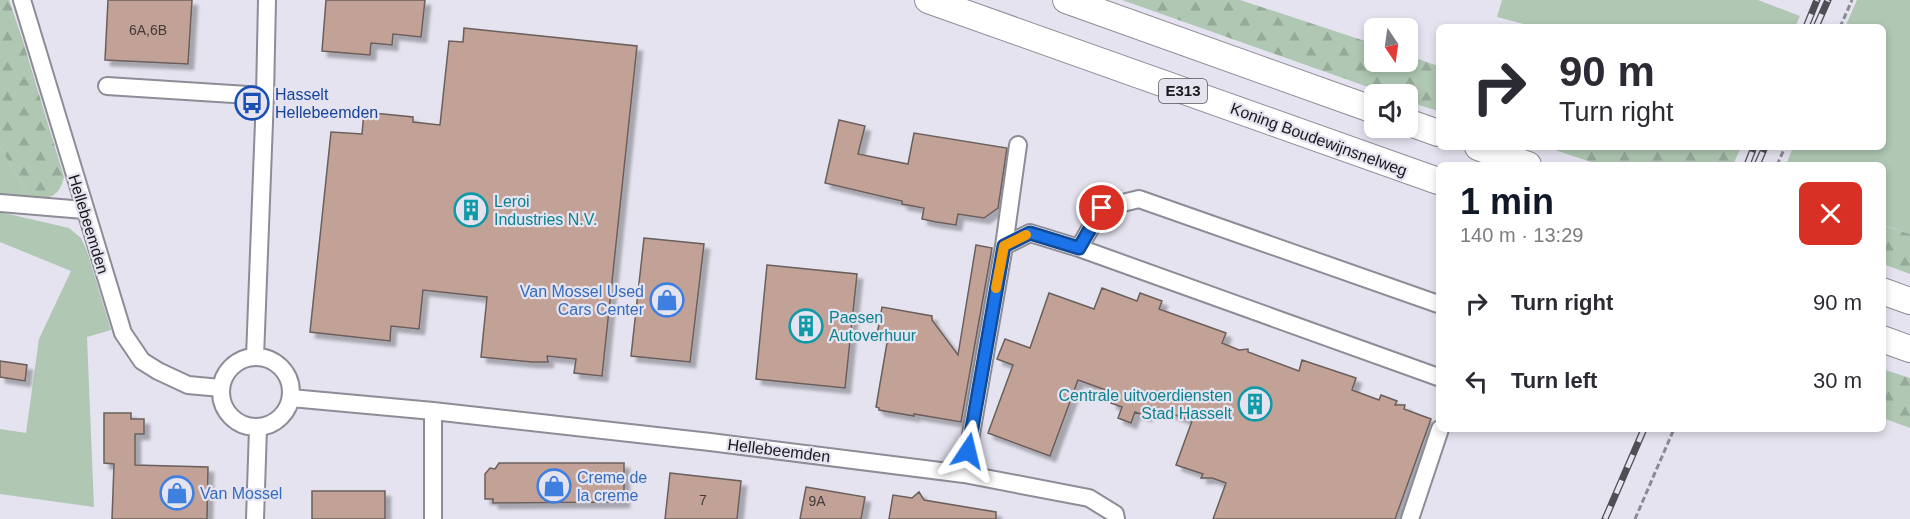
<!DOCTYPE html>
<meta charset="utf-8">
<style>
:root{--surface:#fff;--page:#f2f2f3;--text:#2b2b33;--muted:#7c7c81;--accent:#111827}
body{margin:0;font-family:Arial,sans-serif;background:var(--page);color:var(--text);height:100vh;display:flex;flex-direction:column;font-size:22px;white-space:nowrap}
*{box-sizing:border-box;margin:0}
p{font-size:20px;color:var(--muted)}
.icon{flex:none;width:33px;height:33px;fill:none;stroke:currentColor;stroke-width:2;stroke-linecap:round;stroke-linejoin:round}
.map{position:relative;flex:1;overflow:hidden}
.panel{position:absolute;left:1436px;top:162px;width:450px;height:270px;display:flex;flex-direction:column;background:var(--surface);border-radius:9px;box-shadow:0 3px 9px #0003}
.panel>*{flex:none}
.banner{position:absolute;left:1436px;top:24px;width:450px;height:126px;border-radius:9px;box-shadow:0 3px 9px #0003;background:#fff;color:var(--text);overflow:hidden}
.needle{width:39px;rotate:167deg}
.controls{position:absolute;left:1364px;top:18px;display:grid;gap:12px}
.controls a{display:grid;place-items:center;width:54px;height:54px;border-radius:9px;background:var(--surface);box-shadow:0 3px 9px #0003;font-size:30px}
.pin{position:absolute;display:grid;place-items:center;width:51px;height:51px;color:#fff;margin:-26px;border:3px solid #fff;border-radius:50%;box-shadow:0 2px 6px #0007}
.me{position:absolute;width:66px;margin:-33px;rotate:10deg;stroke-linejoin:round;filter:drop-shadow(0 0 4px #0008)}
.turn{display:flex;align-items:center;gap:21px;height:126px;padding:0 24px;font-size:27px}
.turn .icon{width:78px;height:78px;stroke-width:2.5}
.turn b{display:block;font-size:42px;line-height:51px}
.round{display:grid;place-items:center;flex:none;width:63px;height:63px;border-radius:9px;background:var(--page)}
.overview{display:flex;align-items:center;justify-content:space-between;height:102px;padding:0 24px}
h1{font-size:36px;font-weight:700;line-height:45px;color:var(--accent)}
ul{padding:0;list-style:none}
li{display:flex;align-items:center;gap:18px;height:78px;padding:0 24px}
li div{flex:1}
li b{display:block;font-size:22px}
li em{font-style:normal}
.map>svg:first-child{display:block}
.green{fill:#afc7b3}
.forest{fill:url(#forest-firs)}
.building{fill:#c2a196;stroke:#6a5f5b;stroke-width:1.5;filter:url(#shadow)}
.lines{fill:none;stroke-linecap:round;stroke-linejoin:round}
.minor-casing{stroke:#8d8c97;stroke-width:20}
.highway-casing{stroke:#8d8c97;stroke-width:28}
.path{stroke:#8c8b94;stroke-width:3;stroke-dasharray:6 3;stroke-linecap:butt}
.minor{stroke:#fff;stroke-width:16}
.highway{stroke:#fff;stroke-width:26}
.rail-casing{stroke:#4f4e54;stroke-width:7}
.rail{stroke:#e4e3ef;stroke-width:4.5;stroke-dasharray:14;stroke-linecap:butt}
.route-casing{stroke:#114b97;stroke-width:15}
.route{stroke:#1a73e8;stroke-width:10}
.slow{stroke:#f59e0b;stroke-width:10}
.labels{text-anchor:middle;stroke-width:4.5;stroke-linejoin:round;paint-order:stroke}
.number-label{font-size:14px;fill:#433a3a}
.shield{fill:#e4e3ef;stroke:#56555b;stroke-width:1.5}
.shield-label{font-size:15px;font-weight:bold;fill:#19181c}
.transit-label{font-size:16px;fill:#164399;stroke:#e4e3ef;text-anchor:start}
.street-label{font-size:16px;fill:#19181c;stroke:#e4e3ef}
.culture-label{font-size:16px;fill:#0d838f;stroke:#e4e3ef;text-anchor:start}
.shop-label{font-size:16px;fill:#366cbe;stroke:#e4e3ef;text-anchor:start}
</style>
<div class="map">
<svg width="1910" height="519" viewBox="0 0 1910 519">
<defs>
<pattern id="forest-firs" width="22" height="20" patternUnits="userSpaceOnUse" patternTransform="scale(1.5)"><rect width="22" height="20" fill="#afc7b3"/><path d="M5 1l3.5 6h-7zM16 11l3.5 6h-7z" fill="#96aa99"/></pattern>
<filter id="shadow"><feDropShadow dx="5.5" dy="5.5" stdDeviation="1.5" flood-color="#0004"/></filter>
</defs>
<rect width="100%" height="100%" fill="#e4e3ef"/>
<path class="green" d="M 1502,0 L 1758,0 L 1800,16 L 1795,27 L 1536,27 L 1497,17 Z
M 1857,0 L 1910,0 L 1910,234 L 1883,225 L 1882,165 L 1786,165 L 1793,147 L 1882,147 L 1882,27 L 1845,27 Z
M 0,147 L 30,198 L 0,194 Z
M 0,212 L 69,228 L 81,238 L 87,251 L 111,330 L 87,337 L 94,507 L 0,494 L 0,429 L 26,433 L 39,339 L 71,271 L 0,242 Z"/>
<path class="forest" d="M 0,0 L 9,0 L 22,38 L 64,177 C 59,198 49,199 30,198 L 0,147 Z
M 1122,0 L 1240,0 L 1374,44 L 1374,62 L 1407,62 L 1407,55 L 1438,66 L 1438,111 L 1407,101 L 1407,94 L 1388,94 Z
M 1546,147 L 1741,147 L 1733,165 L 1600,165 Z
M 1882,225 L 1910,234 L 1910,274 L 1883,264 Z
M 1882,369 L 1910,378 L 1910,428 L 1883,418 Z"/>
<path class="building" d="M 108,0 L 192,0 L 188,64 L 105,60 Z
M 326,0 L 425,0 L 421,37 L 393,34 L 392,45 L 371,43 L 370,55 L 322,51 Z
M 464,28 L 637,46 L 602,376 L 574,373 L 576,359 L 547,356 L 548,362 L 532,362 L 481,357 L 487,297 L 423,290 L 419,329 L 391,326 L 390,341 L 310,332 L 331,132 L 362,134 L 364,112 L 413,117 L 413,122 L 440,125 L 449,41 L 463,42 Z
M 839,120 L 865,126 L 858,154 L 908,164 L 914,133 L 1007,148 L 998,208 L 984,218 L 958,214 L 956,225 L 936,222 L 922,219 L 924,208 L 902,204 L 902,201 L 825,183 Z
M 644,238 L 704,244 L 690,362 L 631,356 Z
M 976,245 L 992,248 L 961,422 L 914,414 L 914,416 L 879,410 L 879,408 L 876,407 L 888,337 L 877,335 L 882,307 L 932,316 L 932,320 L 958,355 Z
M 767,265 L 857,274 L 845,388 L 756,379 Z
M 1102,288 L 1137,301 L 1140,293 L 1162,301 L 1159,309 L 1226,333 L 1222,343 L 1239,350 L 1248,349 L 1248,352 L 1299,371 L 1302,360 L 1356,378 L 1352,390 L 1379,400 L 1381,395 L 1397,401 L 1395,405 L 1405,405 L 1404,409 L 1431,419 L 1395,519 L 1213,519 L 1226,483 L 1212,478 L 1201,478 L 1203,474 L 1176,465 L 1192,421 L 1150,406 L 1146,416 L 1135,412 L 1131,423 L 1118,418 L 1122,407 L 1111,403 L 1114,393 L 1078,380 L 1050,456 L 988,433 L 1013,365 L 997,359 L 1005,339 L 1030,348 L 1049,293 L 1094,309 Z
M 0,361 L 27,365 L 25,381 L 0,377 Z
M 104,413 L 131,413 L 131,419 L 144,419 L 144,434 L 135,434 L 135,465 L 208,467 L 207,519 L 112,519 L 114,464 L 104,463 Z
M 499,463 L 624,463 L 624,502 L 493,503 L 493,499 L 485,499 L 485,474 L 490,468 L 495,469 Z
M 670,473 L 741,481 L 737,519 L 665,519 Z
M 806,487 L 865,497 L 861,519 L 800,519 Z
M 312,491 L 385,491 L 385,519 L 312,519 Z
M 919,492 L 924,500 L 996,512 L 996,519 L 889,519 L 893,495 L 912,498 Z"/>
<g class="lines">
<g class="minor-casing">
<path id="minor" d="M 22,0 L 123,333 L 142,361 L 158,371 L 188,385 L 221,388
M 107,86 L 265,96
M 0,203 L 84,210
M 1004,246 L 1030,233 L 1079,248 L 1438,377
M 1079,248 L 1102,208 L 1139,199 L 1438,304
M 255,357 L 265,96 L 267,0
M221 392a35 35 0 1 1 70 0a35 35 0 1 1-70 0Z
M 291,398 L 433,411 L 710,442 L 964,474 L 1089,498 L 1115,514 L 1116,519
M 433,411 L 433,519
M 964,474 L 1004,246 L 1018,145
M 255,519 L 258,428
M 1410,519 L 1440,429"/>
</g>
<g class="highway-casing">
<path id="highway" d="M 928,0 L 1438,181
M 1066,0 L 1374,110
M 1407,122 L 1438,133
M 1478,147 L 1528,165
M 1882,291 L 1910,301
M 1882,339 L 1910,349"/>
</g>
<path class="path" d="M 1840,27 L 1852,0
M 1777,165 L 1785,147
M 1635,519 L 1674,429"/>
<use href="#minor" class="minor"/>
<use href="#highway" class="highway"/>
<g class="rail-casing">
<path id="rail" d="M 1806,27 L 1817,0
M 1816,27 L 1828,0
M 1747,165 L 1754,147
M 1757,165 L 1765,147
M 1605,519 L 1644,429"/>
</g>
<use href="#rail" class="rail"/>
</g>
<g class="lines">
<g class="route-casing">
<path id="route" d="M 968,451 L 1004,246 L 1030,233 L 1079,248 L 1102,208"/>
</g>
<use href="#route" class="route"/>
<path class="slow" d="M 996,288 L 1004,246 L 1026,235"/>
</g>
<defs>
<g id="bus-ring" transform="scale(1.725)"><circle r="9.5" fill="#e4e3ef" stroke="#1a4fb4" stroke-width="1.5"/><path d="M-5-6H5V4H4V6H2V4H-2V6H-4V4H-5ZM-3.5-4V0h7V-4ZM-3.5 1.2v1.5H-2V1.2ZM2 1.2v1.5H3.5V1.2Z" fill="#1a4fb4"/></g>
<g id="building-ring" transform="scale(1.725)"><circle r="9.5" fill="#e4e3ef" stroke="#0f9aa8" stroke-width="1.5"/><path d="M-4-6H4V6H1V3H-1V6H-4ZM-2.5-4.3h1.7v1.8h-1.7ZM.8-4.3h1.7v1.8H.8ZM-2.5-1h1.7V.8h-1.7ZM.8-1h1.7V.8H.8Z" fill="#0f9aa8"/></g>
<g id="shop-ring" transform="scale(1.725)"><circle r="9.5" fill="#e4e3ef" stroke="#3f7fe0" stroke-width="1.5"/><path d="M-5-2.5h2.3a2.7 3.5 0 0 1 5.4 0H5L5.5 6h-11ZM-1.5-2.5h3a1.5 2.3 0 0 0-3 0Z" fill="#3f7fe0"/></g>
</defs>
<g fill-rule="evenodd">
<use href="#bus-ring" x="252" y="103"/>
<use href="#building-ring" x="471" y="210"/>
<use href="#shop-ring" x="667" y="300"/>
<use href="#building-ring" x="806" y="326"/>
<use href="#building-ring" x="1255" y="404"/>
<use href="#shop-ring" x="554" y="486"/>
<use href="#shop-ring" x="177" y="493"/>
</g>
<g class="labels">
<g class="number-label">
<text x="148" y="35">6A,6B</text>
<text x="703" y="505">7</text>
<text x="817" y="506">9A</text>
</g>
<rect class="shield" x="1159" y="79" width="48" height="24" rx="4.5"/>
<g class="shield-label">
<text x="1183" y="96">E313</text>
</g>
<g class="transit-label">
<text x="275" y="100">Hasselt<tspan x="275" dy="18">Hellebeemden</tspan></text>
</g>
<g class="street-label">
<text transform="translate(1319 139) rotate(20)" y="6">Koning Boudewijnsnelweg</text>
<text transform="translate(89 224) rotate(73)" y="6">Hellebeemden</text>
<text transform="translate(779 450) rotate(7)" y="6">Hellebeemden</text>
</g>
<g class="culture-label">
<text x="494" y="207">Leroi<tspan x="494" dy="18">Industries N.V.</tspan></text>
<text x="829" y="323">Paesen<tspan x="829" dy="18">Autoverhuur</tspan></text>
<text x="1232" y="401" text-anchor="end">Centrale uitvoerdiensten<tspan x="1232" dy="18">Stad Hasselt</tspan></text>
</g>
<g class="shop-label">
<text x="644" y="297" text-anchor="end">Van Mossel Used<tspan x="644" dy="18">Cars Center</tspan></text>
<text x="577" y="483">Creme de<tspan x="577" dy="18">la creme</tspan></text>
<text x="200" y="499">Van Mossel</text>
</g>
</g>
</svg>
<div class="controls">
<a><svg class="needle" viewBox="-14 -14 28 28"><path d="M0-13l5 13h-10z" fill="#e53935"/><path d="M0 13l5-13h-10z" fill="#7c7c81"/></svg></a>
<a><svg class="icon" aria-label="sound" viewBox="0 0 24 24"><path d="M4 9h4l5-4v14l-5-4H4zM17 9q2 3 0 6"/></svg></a>
</div>
<div class="pin" style="left:1102px;top:208px;background:#d93025"><svg class="icon" aria-label="arrive" viewBox="0 0 24 24"><path d="M6 21V4h12l-3 4 3 4H6"/></svg></div>
<svg class="me" style="left:968px;top:451px" viewBox="-20 -20 40 40"><path d="M0-17L14 15 0 8-14 15z" fill="#1a73e8" stroke="#fff" stroke-width="4"/></svg>
<div class="banner">
<div class="turn"><svg class="icon" aria-label="right" viewBox="0 0 24 24"><path d="M7 20v-9h11M14 6l5 5-5 5"/></svg><div><b>90 m</b>Turn right</div></div>
</div>
<section class="panel">
<div class="overview"><div><h1>1 min</h1><p>140 m · 13:29</p></div><a class="round" style="background:#d93025;color:#fff"><svg class="icon" aria-label="close" viewBox="0 0 24 24"><path d="M6 6l12 12M18 6L6 18"/></svg></a></div>
<ul>
<li><svg class="icon" aria-label="right" viewBox="0 0 24 24"><path d="M7 20v-9h11M14 6l5 5-5 5"/></svg><div><b>Turn right</b></div><em>90 m</em></li>
<li><svg class="icon" aria-label="left" viewBox="0 0 24 24"><path d="M17 20v-9H6M10 6l-5 5 5 5"/></svg><div><b>Turn left</b></div><em>30 m</em></li>
</ul>
</section>
</div>
